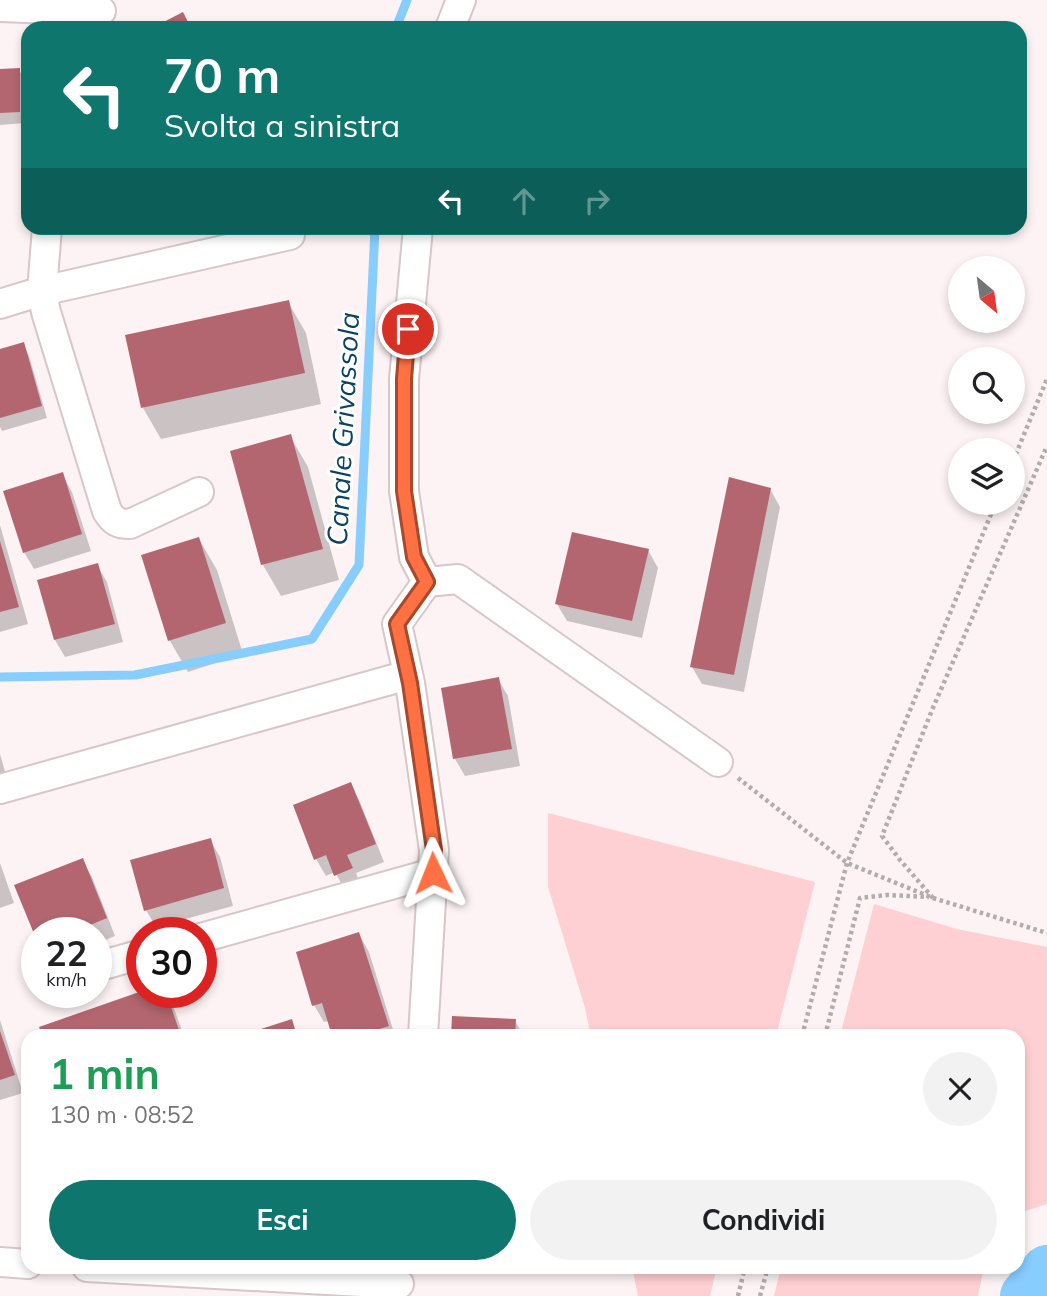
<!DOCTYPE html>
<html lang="it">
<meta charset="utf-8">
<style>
:root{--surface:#fff;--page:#f2f2f2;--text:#202124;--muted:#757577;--accent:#0f766e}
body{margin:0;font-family:Mulish,sans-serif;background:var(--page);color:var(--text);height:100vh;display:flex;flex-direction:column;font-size:26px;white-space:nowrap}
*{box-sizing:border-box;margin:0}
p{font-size:23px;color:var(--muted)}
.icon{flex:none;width:38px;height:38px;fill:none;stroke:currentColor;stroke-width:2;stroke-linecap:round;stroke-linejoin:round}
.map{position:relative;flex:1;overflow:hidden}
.drawer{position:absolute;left:21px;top:1029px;width:1004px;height:245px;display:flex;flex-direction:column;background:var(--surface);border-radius:21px;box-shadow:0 4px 10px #0003}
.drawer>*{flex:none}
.guide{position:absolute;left:21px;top:21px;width:1006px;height:214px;border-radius:21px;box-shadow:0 4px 10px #0003;background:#0f766e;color:#fff;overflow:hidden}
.needle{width:46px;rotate:151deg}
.controls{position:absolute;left:948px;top:256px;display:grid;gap:14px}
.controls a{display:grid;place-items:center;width:77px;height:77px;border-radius:50%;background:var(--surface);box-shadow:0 4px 10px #0003;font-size:35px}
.speed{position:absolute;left:21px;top:917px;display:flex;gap:14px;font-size:35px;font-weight:700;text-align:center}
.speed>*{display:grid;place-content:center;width:91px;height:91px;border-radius:50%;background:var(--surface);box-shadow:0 4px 10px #0003;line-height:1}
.speed small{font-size:18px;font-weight:400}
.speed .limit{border:10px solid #d22;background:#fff;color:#111}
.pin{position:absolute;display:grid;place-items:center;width:60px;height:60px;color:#fff;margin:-30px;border:4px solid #fff;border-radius:50%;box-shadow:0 2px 7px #0007}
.me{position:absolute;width:77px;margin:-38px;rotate:358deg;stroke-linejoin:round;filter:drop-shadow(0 0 5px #0008)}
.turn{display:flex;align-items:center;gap:24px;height:147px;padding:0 28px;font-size:32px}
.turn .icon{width:91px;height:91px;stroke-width:2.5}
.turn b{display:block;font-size:49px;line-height:60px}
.lanes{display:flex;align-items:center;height:66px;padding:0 28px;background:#0003;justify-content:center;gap:35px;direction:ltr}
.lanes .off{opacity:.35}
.round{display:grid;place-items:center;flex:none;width:74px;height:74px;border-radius:37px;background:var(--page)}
.head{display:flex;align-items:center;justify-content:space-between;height:119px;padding:0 28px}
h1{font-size:42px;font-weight:700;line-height:52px;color:#1e9e55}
.action{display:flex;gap:14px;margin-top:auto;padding:14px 28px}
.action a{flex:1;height:80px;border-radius:42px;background:var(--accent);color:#fff;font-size:28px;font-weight:700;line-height:80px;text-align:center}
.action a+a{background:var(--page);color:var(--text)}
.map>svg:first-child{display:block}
.green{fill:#ffd0d3}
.shadow{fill:#0003}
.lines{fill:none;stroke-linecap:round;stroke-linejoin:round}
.stream{stroke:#87cdfe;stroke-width:9}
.river{stroke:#87cdfe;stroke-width:52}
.building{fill:#b3666f}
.street-casing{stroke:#d7c7c8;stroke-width:32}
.path{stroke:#b3abac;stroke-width:4.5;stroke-dasharray:3.5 3.5;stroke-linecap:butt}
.street{stroke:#fff;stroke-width:28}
.route-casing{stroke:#a6492c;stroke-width:18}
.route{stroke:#ff7043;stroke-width:12}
.labels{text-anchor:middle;stroke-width:6;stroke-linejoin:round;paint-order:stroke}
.water-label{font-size:28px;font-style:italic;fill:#0a4262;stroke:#fff}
</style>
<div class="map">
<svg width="1047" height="1296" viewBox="0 0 1047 1296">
<rect width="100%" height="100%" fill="#fdf3f4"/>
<path class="green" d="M 548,813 L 815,882 L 776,1036 L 591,1036 L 585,1008 L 548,887 Z
M 874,904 L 957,929 L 1047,947 L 1047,1204 L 1019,1213 L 1018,1036 L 840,1036 Z
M 632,1267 L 717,1267 L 710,1296 L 638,1296 Z
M 781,1267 L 984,1267 L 978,1296 L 774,1296 Z"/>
<path class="shadow" d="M 19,70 L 25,81 L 25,123 L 0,125 L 0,71 Z
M 288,302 L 306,333 L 321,404 L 161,439 L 143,408 Z
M 23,344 L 29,356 L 47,418 L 2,431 L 0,427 L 0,351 Z
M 290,436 L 308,467 L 339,580 L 281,596 L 263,565 L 232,453 Z
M 62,474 L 72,492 L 91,551 L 34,569 L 24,552 Z
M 770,489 L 780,507 L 744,692 L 702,684 L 692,667 Z
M 0,525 L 28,624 L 0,632 Z
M 199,539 L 217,570 L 243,654 L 188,672 L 170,641 L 143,556 Z
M 648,550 L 658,568 L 642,638 L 567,621 L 557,604 Z
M 97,565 L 107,582 L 123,642 L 65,657 L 55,640 L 40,581 Z
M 498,679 L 508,696 L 520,766 L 465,776 L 455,759 Z
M 0,754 L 12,796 L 0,800 Z
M 350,784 L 360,802 L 384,862 L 356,873 L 361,886 L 346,892 L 335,872 L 326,876 L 316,859 Z
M 210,840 L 220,857 L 233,906 L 156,927 L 146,910 Z
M 82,860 L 92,877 L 115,936 L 96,944 L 96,933 L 37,933 L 16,886 Z
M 0,863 L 14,903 L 0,908 Z
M 359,934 L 369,952 L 395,1036 L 334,1036 L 329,1021 L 324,1022 L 314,1005 Z
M 143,992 L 166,992 L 172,1003 L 184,1036 L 44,1036 Z
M 0,1020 L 23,1093 L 0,1100 Z
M 515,1021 L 524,1036 L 453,1036 Z"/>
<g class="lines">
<path class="stream" d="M 396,28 L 407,0
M 0,677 L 135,675 L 312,639 L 359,565 L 375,228"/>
<path class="river" d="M 1026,1296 L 1047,1271"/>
</g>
<path class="building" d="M 183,12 L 191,28 L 152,28 Z
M 20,68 L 20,112 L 0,113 L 0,69 Z
M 289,300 L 305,373 L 141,408 L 125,335 Z
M 24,342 L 42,406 L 0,418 L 0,349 Z
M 291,434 L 323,549 L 261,565 L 230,451 Z
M 63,472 L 82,534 L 23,553 L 3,491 Z
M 729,477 L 771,488 L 734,675 L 690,667 Z
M 572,532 L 649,549 L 632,621 L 555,604 Z
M 199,537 L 226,623 L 168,641 L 141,555 Z
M 0,541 L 19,607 L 0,612 Z
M 98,563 L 115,624 L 54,640 L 37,580 Z
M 499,677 L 512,749 L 453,759 L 441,688 Z
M 351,782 L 376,844 L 347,855 L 353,868 L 334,876 L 326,855 L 314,860 L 293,805 Z
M 211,838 L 224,888 L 144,911 L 130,860 Z
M 83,858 L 107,918 L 71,933 L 37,933 L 37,941 L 14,885 Z
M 359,932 L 389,1026 L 357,1036 L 332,1036 L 322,1003 L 312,1006 L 296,952 Z
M 142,991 L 166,992 L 181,1036 L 42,1036 L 39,1027 Z
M 452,1016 L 516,1019 L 515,1036 L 451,1036 Z
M 292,1019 L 297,1036 L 254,1036 L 252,1032 Z
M 0,1031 L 15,1075 L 0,1080 Z"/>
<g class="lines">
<g class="street-casing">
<path id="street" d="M 0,7 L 101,11
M 450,28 L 461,0
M 47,228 L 42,291 L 46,312 L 107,511 C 113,521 118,524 130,524 L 199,492
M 418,228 L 404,379 L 404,491 L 414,557 L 427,582
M 0,304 L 42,291 L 290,235
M 0,789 L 408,675
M 201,938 L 433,873
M 96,967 L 142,954
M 423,1036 L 434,850 L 410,683 L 397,624 L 427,582 L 458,579 L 718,762
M 0,1262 L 28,1264
M 87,1267 L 399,1284"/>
</g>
<path class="path" d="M 1013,461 L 1047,379
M 738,778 L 847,863 L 933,898 L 1047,933
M 933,898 L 900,860 L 882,836 L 932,710 L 1047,446
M 802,1036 L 847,863 L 996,502
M 825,1036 L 860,898 L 887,895 L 929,897
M 738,1296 L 745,1267
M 760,1296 L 768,1267"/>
<use href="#street" class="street"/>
</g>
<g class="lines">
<g class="route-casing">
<path id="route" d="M 408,329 L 404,379 L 404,491 L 414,557 L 427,582 L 397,624 L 410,683 L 434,850 L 433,873"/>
</g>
<use href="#route" class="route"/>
</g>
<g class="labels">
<g class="water-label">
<text transform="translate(343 429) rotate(-87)" y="10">Canale Grivassola</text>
</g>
</g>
</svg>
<div class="controls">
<a><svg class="needle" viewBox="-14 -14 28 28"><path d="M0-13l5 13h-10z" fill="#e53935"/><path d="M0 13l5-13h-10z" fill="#757577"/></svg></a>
<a><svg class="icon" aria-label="search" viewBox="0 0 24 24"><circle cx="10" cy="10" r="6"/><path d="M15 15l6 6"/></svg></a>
<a><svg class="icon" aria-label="layers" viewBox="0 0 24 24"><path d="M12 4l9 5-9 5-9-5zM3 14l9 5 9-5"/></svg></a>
</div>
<div class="speed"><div>22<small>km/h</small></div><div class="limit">30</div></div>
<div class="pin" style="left:408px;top:329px;background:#d93025"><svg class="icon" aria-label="arrive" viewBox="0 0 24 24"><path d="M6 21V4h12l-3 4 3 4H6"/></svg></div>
<svg class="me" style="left:433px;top:873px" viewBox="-20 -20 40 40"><path d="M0-17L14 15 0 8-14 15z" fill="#ff7043" stroke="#fff" stroke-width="4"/></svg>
<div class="guide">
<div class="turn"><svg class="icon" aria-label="left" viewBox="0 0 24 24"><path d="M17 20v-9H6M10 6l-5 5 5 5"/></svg><div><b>70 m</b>Svolta a sinistra</div></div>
<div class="lanes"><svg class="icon" aria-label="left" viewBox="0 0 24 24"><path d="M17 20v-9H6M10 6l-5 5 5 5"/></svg><svg class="icon off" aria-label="ahead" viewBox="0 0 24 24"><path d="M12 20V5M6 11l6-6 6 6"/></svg><svg class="icon off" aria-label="right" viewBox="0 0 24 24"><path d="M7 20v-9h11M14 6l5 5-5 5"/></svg></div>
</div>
<section class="drawer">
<div class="head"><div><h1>1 min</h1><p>130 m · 08:52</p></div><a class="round"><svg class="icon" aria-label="close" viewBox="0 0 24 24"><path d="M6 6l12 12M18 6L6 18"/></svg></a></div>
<div class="action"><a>Esci</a><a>Condividi</a></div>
</section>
</div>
